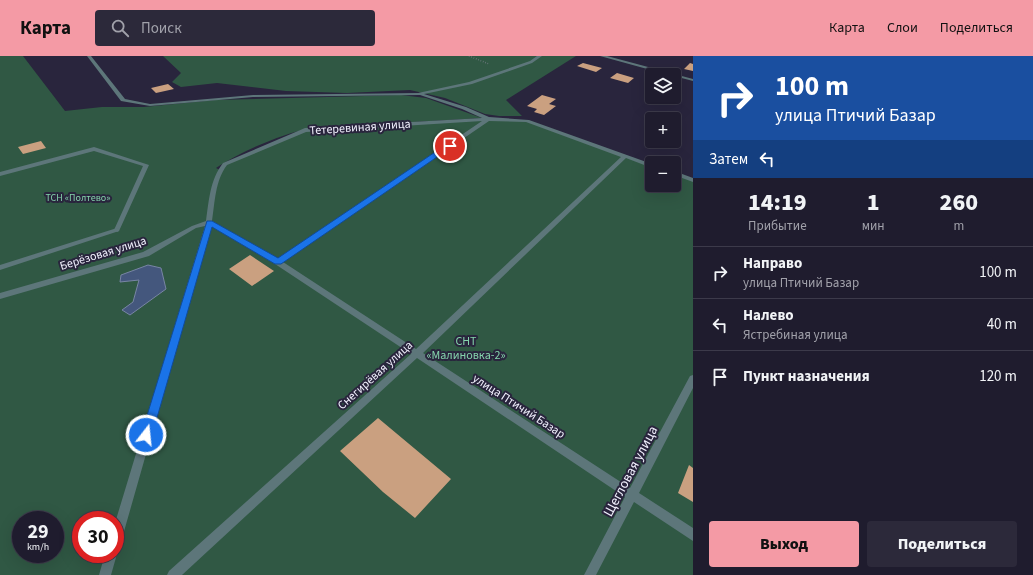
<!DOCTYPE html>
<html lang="ru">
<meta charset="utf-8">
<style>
:root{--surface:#1f1c2e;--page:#2c293a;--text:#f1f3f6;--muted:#a1a1aa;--line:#3c3a4a;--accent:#f49aa5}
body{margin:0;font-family:"Source Sans 3",sans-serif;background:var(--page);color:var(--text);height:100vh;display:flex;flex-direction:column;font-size:15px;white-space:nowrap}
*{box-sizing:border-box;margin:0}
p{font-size:13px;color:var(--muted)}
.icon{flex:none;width:22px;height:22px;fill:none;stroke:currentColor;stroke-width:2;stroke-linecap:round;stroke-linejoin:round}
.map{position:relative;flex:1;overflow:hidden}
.sheet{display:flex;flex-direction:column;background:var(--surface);width:340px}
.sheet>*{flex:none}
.top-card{background:#1a4fa0;color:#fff;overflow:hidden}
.buttons{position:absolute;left:645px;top:12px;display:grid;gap:8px}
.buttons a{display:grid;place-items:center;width:36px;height:36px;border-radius:4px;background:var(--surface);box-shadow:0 4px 16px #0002,0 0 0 1px var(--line);font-size:20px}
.speed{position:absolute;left:12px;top:455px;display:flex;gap:8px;font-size:20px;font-weight:700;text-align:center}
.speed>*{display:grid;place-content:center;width:52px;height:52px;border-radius:50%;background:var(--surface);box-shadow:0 4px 16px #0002,0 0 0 1px var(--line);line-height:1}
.speed small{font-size:10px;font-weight:400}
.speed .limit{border:6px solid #d22;background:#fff;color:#111}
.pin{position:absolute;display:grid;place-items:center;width:34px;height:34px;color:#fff;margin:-17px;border:2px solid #fff;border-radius:50%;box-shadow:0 1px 4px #0007}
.me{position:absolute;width:44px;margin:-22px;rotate:16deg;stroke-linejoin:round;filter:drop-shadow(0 0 3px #0008)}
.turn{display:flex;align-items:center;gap:14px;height:84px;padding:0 16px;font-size:18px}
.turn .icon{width:52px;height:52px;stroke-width:2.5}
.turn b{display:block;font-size:28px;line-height:34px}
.then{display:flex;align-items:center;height:38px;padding:0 16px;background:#0003;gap:8px;font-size:15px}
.eta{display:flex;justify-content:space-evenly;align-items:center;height:68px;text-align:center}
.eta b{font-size:24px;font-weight:800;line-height:28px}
.primary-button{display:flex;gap:8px;margin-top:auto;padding:8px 16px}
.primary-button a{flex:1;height:46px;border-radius:4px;background:var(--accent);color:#111;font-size:16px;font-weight:800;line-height:46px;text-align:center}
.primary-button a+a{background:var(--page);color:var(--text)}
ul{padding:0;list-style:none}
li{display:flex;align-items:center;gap:12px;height:52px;padding:0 16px;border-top:1px solid var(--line)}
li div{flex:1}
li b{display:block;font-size:15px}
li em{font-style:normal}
header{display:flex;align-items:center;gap:24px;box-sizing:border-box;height:56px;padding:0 20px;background:var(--accent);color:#111}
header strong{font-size:19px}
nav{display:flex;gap:22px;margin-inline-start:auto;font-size:14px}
.search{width:280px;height:36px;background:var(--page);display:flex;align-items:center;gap:10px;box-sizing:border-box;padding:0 14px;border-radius:4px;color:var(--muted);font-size:15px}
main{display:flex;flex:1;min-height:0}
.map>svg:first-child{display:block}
.green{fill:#305844;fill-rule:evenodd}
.water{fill:#44577d;stroke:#7885a4}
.building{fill:#caa080}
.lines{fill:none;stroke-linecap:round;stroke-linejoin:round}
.path{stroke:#868396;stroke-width:1.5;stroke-dasharray:0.5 2;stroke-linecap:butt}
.lane{fill:#5d767a;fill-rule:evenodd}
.street{fill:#5d767a;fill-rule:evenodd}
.route{fill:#1a73e8;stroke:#114b97}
.labels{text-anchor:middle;stroke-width:4;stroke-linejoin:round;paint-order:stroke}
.far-park-label{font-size:10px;fill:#85d4ac;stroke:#29253d}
.street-label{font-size:12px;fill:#f2f1fe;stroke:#29253d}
.park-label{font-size:12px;fill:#85d4ac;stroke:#29253d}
.near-street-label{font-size:14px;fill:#f2f1fe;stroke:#29253d}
</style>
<header>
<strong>Карта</strong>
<div class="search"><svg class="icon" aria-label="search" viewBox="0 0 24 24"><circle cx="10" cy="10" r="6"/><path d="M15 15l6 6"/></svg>Поиск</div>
<nav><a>Карта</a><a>Слои</a><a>Поделиться</a></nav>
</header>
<main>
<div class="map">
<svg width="693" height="519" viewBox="0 0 693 519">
<rect width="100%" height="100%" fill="#29253d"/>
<path class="green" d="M 0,0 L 23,0 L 65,55 L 102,51 L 144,51 L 215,44 L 401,39 L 426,42 L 482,62 L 311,72 C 282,78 241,95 216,112 L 220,114 L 225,108 L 305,74 L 489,63 L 527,65 L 652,110 L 652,129 L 674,129 L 674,117 L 693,124 L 693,519 L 0,519 ZM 21,464 L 55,464 L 55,498 L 21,498 ZM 81,464 L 115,464 L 115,498 L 81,498 Z
M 163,0 L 576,0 L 506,44 L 522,60 L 499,60 L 485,58 L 445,42 L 410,34 L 347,37 L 286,35 L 217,27 L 181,31 L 172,26 L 181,17 Z"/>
<path class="water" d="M 148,209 L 161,212 L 166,233 L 130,259 L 122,254 L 133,246 L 139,224 L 120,226 L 121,219 Z"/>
<path class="building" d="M 583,7 L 602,12 L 596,16 L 577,10 Z
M 690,7 L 693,8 L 693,15 L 684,13 Z
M 617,17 L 634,22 L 628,27 L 610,22 Z
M 168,28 L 174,33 L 156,37 L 151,32 Z
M 542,39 L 556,43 L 549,48 L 556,50 L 544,59 L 534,56 L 537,53 L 527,50 Z
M 41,85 L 46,92 L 23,98 L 18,91 Z
M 250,199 L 274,215 L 252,230 L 229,213 Z
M 378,362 L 451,423 L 415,462 L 383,436 L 340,395 Z
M 689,409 L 693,412 L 693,446 L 678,437 Z"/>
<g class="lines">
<path class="path" d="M 469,0 L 489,8"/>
<path class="lane" d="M 94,91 L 149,109 L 119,175 L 117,176 L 114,174 L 143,110 L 94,95 L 0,120 L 0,116 Z"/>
<path class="street" d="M 87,0 L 91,0 L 125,43 L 150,48 L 253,39 L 418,37 L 469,26 L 530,5 L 537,0 L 542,0 L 532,7 L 472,28 L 424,38 L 466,51 L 489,61 L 529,64 L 652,108 L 652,112 L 626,102 L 423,297 L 630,432 L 690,320 L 693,319 L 693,332 L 639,437 L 693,472 L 693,485 L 634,446 L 596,519 L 584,519 L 625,441 L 417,302 L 182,519 L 167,519 L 169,515 L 411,298 L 275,208 L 211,170 L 121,486 L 119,490 L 115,492 L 115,467 L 205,170 L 196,172 L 149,200 L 0,243 L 0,237 L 143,196 L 192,170 L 206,165 C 209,144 210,124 223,107 L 305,72 L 482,62 L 462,53 L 420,39 L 253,41 L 150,50 L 121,45 ZM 482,65 L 278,203 L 212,165 C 215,146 215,125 227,109 L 306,76 ZM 489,65 L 526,66 L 621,101 L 416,293 L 283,206 Z
M 600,0 L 607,0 L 693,23 L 693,25 L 674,20 L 674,19 L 669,19 Z
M 674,115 L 693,122 L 693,126 L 674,119 Z
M 117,172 L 119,173 L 119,175 L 0,214 L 0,209 Z
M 115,494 L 117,498 L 111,519 L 99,519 L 105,498 L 115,498 Z"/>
</g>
<path class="route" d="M 447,88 L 453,90 L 281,208 L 275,208 L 212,171 L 152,379 L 150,383 L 146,384 L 143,383 L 141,379 L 207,165 L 212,165 L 278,202 Z"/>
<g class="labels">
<g class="far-park-label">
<text x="78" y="145">ТСН «Полтево»</text>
</g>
<g class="street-label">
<text transform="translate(360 71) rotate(-4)" y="4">Тетеревиная улица</text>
<text transform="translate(103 197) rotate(-17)" y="4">Берёзовая улица</text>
<text transform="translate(375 319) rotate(-42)" y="4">Снегирёвая улица</text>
<text transform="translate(519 350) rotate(33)" y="4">улица Птичий Базар</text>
</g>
<g class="park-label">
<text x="466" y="289">СНТ<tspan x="466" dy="14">«Малиновка-2»</tspan></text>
</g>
<g class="near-street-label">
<text transform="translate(630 415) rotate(-62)" y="5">Щегловая улица</text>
</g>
</g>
</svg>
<div class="buttons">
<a><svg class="icon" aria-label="layers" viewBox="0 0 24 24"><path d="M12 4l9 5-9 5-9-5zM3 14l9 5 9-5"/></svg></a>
<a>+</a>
<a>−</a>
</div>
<div class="speed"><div>29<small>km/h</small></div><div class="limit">30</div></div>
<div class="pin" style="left:450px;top:90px;background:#d93025"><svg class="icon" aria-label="arrive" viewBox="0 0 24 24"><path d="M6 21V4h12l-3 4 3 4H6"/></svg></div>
<svg class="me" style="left:146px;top:379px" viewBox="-20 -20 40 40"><circle r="17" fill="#1a73e8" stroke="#fff" stroke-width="3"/><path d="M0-11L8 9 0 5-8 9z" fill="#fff"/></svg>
</div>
<section class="sheet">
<div class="top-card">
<div class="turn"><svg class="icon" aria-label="right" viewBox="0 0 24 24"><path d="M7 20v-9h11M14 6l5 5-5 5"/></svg><div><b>100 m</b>улица Птичий Базар</div></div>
<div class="then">Затем<svg class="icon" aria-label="left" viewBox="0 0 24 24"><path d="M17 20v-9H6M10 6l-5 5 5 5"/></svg></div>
</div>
<div class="eta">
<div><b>14:19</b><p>Прибытие</p></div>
<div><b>1</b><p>мин</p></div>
<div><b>260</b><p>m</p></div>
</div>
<ul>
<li><svg class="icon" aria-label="right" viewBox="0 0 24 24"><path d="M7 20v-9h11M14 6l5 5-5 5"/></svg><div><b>Направо</b><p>улица Птичий Базар</p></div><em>100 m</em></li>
<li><svg class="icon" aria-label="left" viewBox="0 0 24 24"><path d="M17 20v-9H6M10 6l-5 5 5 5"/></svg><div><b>Налево</b><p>Ястребиная улица</p></div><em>40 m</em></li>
<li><svg class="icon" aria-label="arrive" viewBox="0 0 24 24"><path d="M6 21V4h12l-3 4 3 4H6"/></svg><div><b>Пункт назначения</b></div><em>120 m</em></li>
</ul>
<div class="primary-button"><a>Выход</a><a>Поделиться</a></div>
</section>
</main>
